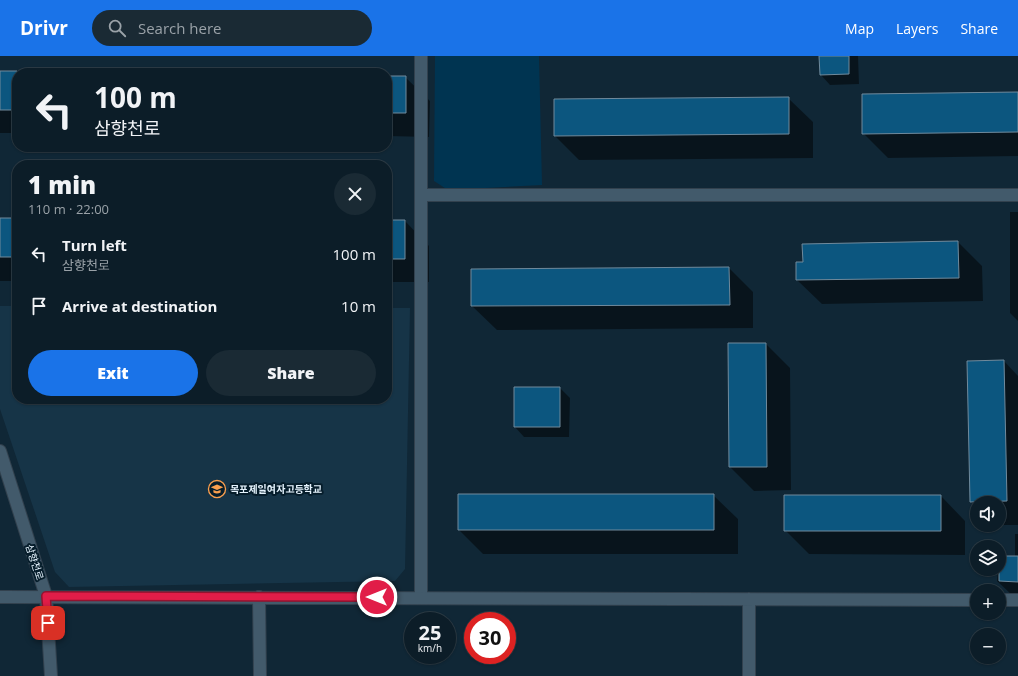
<!DOCTYPE html>
<meta charset="utf-8">
<style>
:root{--surface:#0c1d28;--page:#1a2a34;--text:#f1f3f6;--muted:#9aa2a8;--line:#2c3b45;--accent:#1a73e8}
body{margin:0;font-family:"Open Sans","Noto Sans KR",sans-serif;background:var(--page);color:var(--text);height:100vh;display:flex;flex-direction:column;font-size:15px;white-space:nowrap}
*{box-sizing:border-box;margin:0}
p{font-size:13px;color:var(--muted)}
.icon{flex:none;width:22px;height:22px;fill:none;stroke:currentColor;stroke-width:2;stroke-linecap:round;stroke-linejoin:round}
.map{position:relative;flex:1;overflow:hidden}
.panel{position:absolute;left:12px;top:104px;width:380px;height:244px;display:flex;flex-direction:column;background:var(--surface);border-radius:16px;box-shadow:0 1px 3px #0004,0 0 0 1px var(--line)}
.panel>*{flex:none}
.top-card{position:absolute;left:12px;top:12px;width:380px;height:84px;border-radius:16px;box-shadow:0 1px 3px #0004,0 0 0 1px var(--line);background:#0c1d28;color:var(--text);overflow:hidden}
.controls{position:absolute;left:970px;top:440px;display:grid;gap:8px}
.controls a{display:grid;place-items:center;width:36px;height:36px;border-radius:50%;background:var(--surface);box-shadow:0 1px 3px #0004,0 0 0 1px var(--line);font-size:20px}
.speed{position:absolute;left:404px;top:556px;display:flex;gap:8px;font-size:20px;font-weight:700;text-align:center}
.speed>*{display:grid;place-content:center;width:52px;height:52px;border-radius:50%;background:var(--surface);box-shadow:0 1px 3px #0004,0 0 0 1px var(--line);line-height:1}
.speed small{font-size:10px;font-weight:400}
.speed .limit{border:6px solid #d22;background:#fff;color:#111}
.pin{position:absolute;display:grid;place-items:center;width:34px;height:34px;color:#fff;margin:-17px;border-radius:8px;box-shadow:0 2px 6px #0006}
.me{position:absolute;width:44px;margin:-22px;rotate:270deg;stroke-linejoin:round;filter:drop-shadow(0 0 3px #0008)}
.turn{display:flex;align-items:center;gap:14px;height:84px;padding:0 16px;font-size:18px}
.turn .icon{width:52px;height:52px;stroke-width:2.5}
.turn b{display:block;font-size:28px;line-height:34px}
.round{display:grid;place-items:center;flex:none;width:42px;height:42px;border-radius:21px;background:var(--page)}
.summary{display:flex;align-items:center;justify-content:space-between;height:68px;padding:0 16px}
h1{font-size:24px;font-weight:800;line-height:30px}
.primary-button{display:flex;gap:8px;margin-top:auto;padding:8px 16px}
.primary-button a{flex:1;height:46px;border-radius:24px;background:var(--accent);color:#fff;font-size:16px;font-weight:800;line-height:46px;text-align:center}
.primary-button a+a{background:var(--page);color:var(--text)}
ul{padding:0;list-style:none}
li{display:flex;align-items:center;gap:12px;height:52px;padding:0 16px}
li div{flex:1}
li b{display:block;font-size:15px}
li em{font-style:normal}
header{display:flex;align-items:center;gap:24px;box-sizing:border-box;height:56px;padding:0 20px;background:var(--accent);color:#fff}
header strong{font-size:19px}
nav{display:flex;gap:22px;margin-inline-start:auto;font-size:14px}
.search{width:280px;height:36px;background:var(--page);display:flex;align-items:center;gap:10px;box-sizing:border-box;padding:0 14px;border-radius:22px;color:var(--muted);font-size:15px}
.map>svg:first-child{display:block}
.built{fill:#163447}
.green{fill:#003451}
.shadow{fill:#0007}
.building{fill:#0c567f;stroke:#708a9c}
.lines{fill:none;stroke-linecap:round;stroke-linejoin:round}
.pedestrian-casing{stroke:#32414e;stroke-width:14}
.minor-casing{stroke:#32414e;stroke-width:14}
.tertiary-casing{stroke:#32414e;stroke-width:14}
.pedestrian{stroke:#425a6b;stroke-width:12}
.minor{stroke:#425a6b;stroke-width:12}
.tertiary{stroke:#425a6b;stroke-width:12}
.route-casing{stroke:#92132f;stroke-width:10}
.route{stroke:#e11d48;stroke-width:7}
.labels{text-anchor:middle;stroke-width:4;stroke-linejoin:round;paint-order:stroke}
.poi-label{font-size:10px;font-weight:bold;fill:#e5f3fd;stroke:#061d2b;text-anchor:start}
.street-label{font-size:10px;fill:#e5f3fd;stroke:#061d2b}
</style>
<header>
<strong>Drivr</strong>
<div class="search"><svg class="icon" aria-label="search" viewBox="0 0 24 24"><circle cx="10" cy="10" r="6"/><path d="M15 15l6 6"/></svg>Search here</div>
<nav><a>Map</a><a>Layers</a><a>Share</a></nav>
</header>
<div class="map">
<svg width="1018" height="620" viewBox="0 0 1018 620">
<rect width="100%" height="100%" fill="#102736"/>
<path class="built" d="M 0,250 L 17,250 L 17,343 L 387,343 L 387,252 L 410,252 L 405,513 L 395,525 L 69,531 L 55,516 L 0,353 Z"/>
<path class="green" d="M 435,0 L 539,0 L 542,129 L 448,134 L 434,125 Z"/>
<path class="shadow" d="M 820,0 L 858,0 L 859,28 L 830,29 L 821,19 Z
M 0,16 L 108,17 L 17,17 L 17,77 L 0,77 Z
M 387,21 L 405,21 L 430,45 L 429,81 L 387,80 Z
M 1018,37 L 1018,100 L 888,102 L 863,77 Z
M 788,42 L 813,66 L 813,102 L 579,104 L 555,80 Z
M 1010,156 L 1018,156 L 1018,265 L 1010,257 Z
M 0,163 L 17,163 L 17,225 L 0,225 Z
M 387,165 L 405,165 L 429,190 L 429,226 L 387,226 Z
M 958,186 L 982,210 L 983,245 L 822,248 L 797,224 Z
M 729,212 L 753,236 L 753,272 L 497,274 L 472,250 Z
M 766,288 L 790,312 L 791,434 L 754,435 L 730,411 Z
M 1004,305 L 1018,320 L 1018,469 L 995,469 L 999,469 L 999,447 L 977,447 L 977,451 L 971,446 Z
M 560,332 L 570,342 L 569,381 L 524,381 L 515,371 Z
M 713,439 L 738,463 L 738,498 L 483,498 L 459,474 Z
M 941,440 L 965,465 L 965,499 L 809,498 L 785,474 Z
M 1015,478 L 1018,478 L 1018,539 L 1012,539 L 997,525 L 999,501 L 1015,501 Z"/>
<path class="building" d="M 819,0 L 849,0 L 849,18 L 820,19 Z
M 0,15 L 17,15 L 17,54 L 0,54 Z
M 387,20 L 406,20 L 406,57 L 387,57 Z
M 1018,36 L 1018,76 L 862,78 L 862,38 Z
M 789,41 L 789,78 L 554,80 L 554,43 Z
M 0,162 L 17,162 L 17,201 L 0,201 Z
M 387,164 L 405,164 L 405,203 L 387,203 Z
M 958,185 L 959,222 L 796,224 L 796,206 L 803,206 L 802,188 Z
M 729,211 L 730,249 L 471,250 L 471,213 Z
M 728,287 L 766,287 L 767,411 L 729,411 Z
M 1004,304 L 1007,445 L 970,446 L 967,305 Z
M 514,331 L 560,331 L 560,371 L 514,371 Z
M 458,438 L 714,438 L 714,474 L 458,474 Z
M 784,439 L 941,439 L 941,475 L 784,475 Z
M 999,500 L 1018,500 L 1018,526 L 999,525 Z"/>
<g class="lines">
<g class="pedestrian-casing">
<path id="pedestrian" d="M 421,0 L 421,542
M 421,139 L 1018,139"/>
</g>
<g class="minor-casing">
<path id="minor" d="M 0,541 L 977,544
M 259,541 L 260,620
M 999,544 L 1018,544
M 749,620 L 749,543"/>
</g>
<g class="tertiary-casing">
<path id="tertiary" d="M 0,395 L 46,540 L 51,620"/>
</g>
<use href="#pedestrian" class="pedestrian"/>
<use href="#minor" class="minor"/>
<use href="#tertiary" class="tertiary"/>
</g>
<g class="lines">
<g class="route-casing">
<path id="route" d="M 48,567 L 46,540 L 377,541"/>
</g>
<use href="#route" class="route"/>
</g>
<defs>
<g id="school-ring" transform="scale(0.9)"><circle r="9.5" fill="#061d2b" stroke="#fa9f4e" stroke-width="1.5"/><path d="M0-5L7-2L0 1L-7-2ZM-4 1L0 2.5L4 1V4Q0 6-4 4Z" fill="#fa9f4e"/></g>
</defs>
<g fill-rule="evenodd">
<use href="#school-ring" x="217" y="433"/>
</g>
<g class="labels">
<g class="poi-label">
<text x="230" y="437">목포제일여자고등학교</text>
</g>
<g class="street-label">
<text transform="translate(35 506) rotate(72)" y="4">삼향천로</text>
</g>
</g>
</svg>
<div class="controls">
<a><svg class="icon" aria-label="sound" viewBox="0 0 24 24"><path d="M4 9h4l5-4v14l-5-4H4zM17 9q2 3 0 6"/></svg></a>
<a><svg class="icon" aria-label="layers" viewBox="0 0 24 24"><path d="M12 4l9 5-9 5-9-5zM3 14l9 5 9-5"/></svg></a>
<a>+</a>
<a>−</a>
</div>
<div class="speed"><div>25<small>km/h</small></div><div class="limit">30</div></div>
<div class="pin" style="left:48px;top:567px;background:#d93025"><svg class="icon" aria-label="arrive" viewBox="0 0 24 24"><path d="M6 21V4h12l-3 4 3 4H6"/></svg></div>
<svg class="me" style="left:377px;top:541px" viewBox="-20 -20 40 40"><circle r="17" fill="#e11d48" stroke="#fff" stroke-width="3"/><path d="M0-11L8 9 0 5-8 9z" fill="#fff"/></svg>
<div class="top-card">
<div class="turn"><svg class="icon" aria-label="left" viewBox="0 0 24 24"><path d="M17 20v-9H6M10 6l-5 5 5 5"/></svg><div><b>100 m</b>삼향천로</div></div>
</div>
<section class="panel">
<div class="summary"><div><h1>1 min</h1><p>110 m · 22:00</p></div><a class="round"><svg class="icon" aria-label="close" viewBox="0 0 24 24"><path d="M6 6l12 12M18 6L6 18"/></svg></a></div>
<ul>
<li><svg class="icon" aria-label="left" viewBox="0 0 24 24"><path d="M17 20v-9H6M10 6l-5 5 5 5"/></svg><div><b>Turn left</b><p>삼향천로</p></div><em>100 m</em></li>
<li><svg class="icon" aria-label="arrive" viewBox="0 0 24 24"><path d="M6 21V4h12l-3 4 3 4H6"/></svg><div><b>Arrive at destination</b></div><em>10 m</em></li>
</ul>
<div class="primary-button"><a>Exit</a><a>Share</a></div>
</section>
</div>
